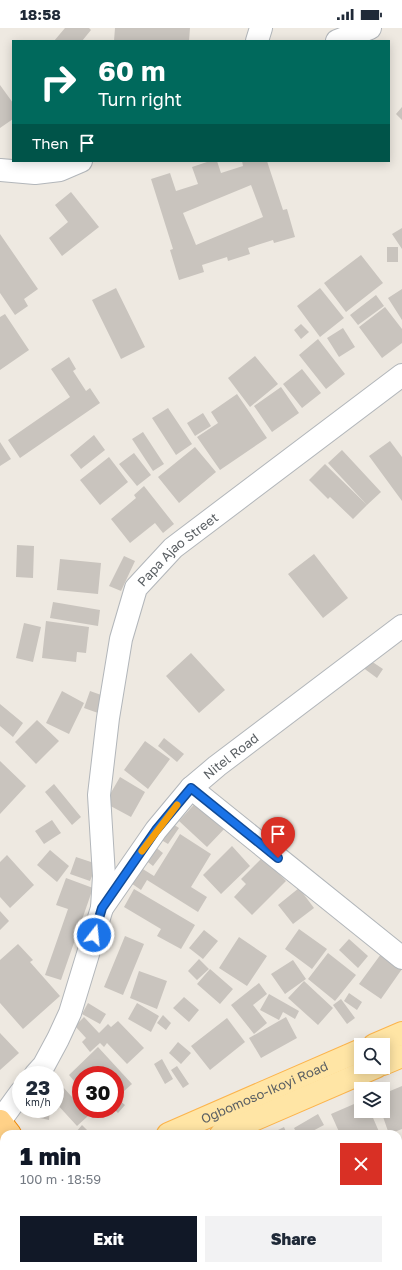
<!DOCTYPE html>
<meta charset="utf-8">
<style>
:root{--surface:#fff;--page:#f2f2f3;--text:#1f2937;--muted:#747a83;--accent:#111827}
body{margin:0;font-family:"Golos Text",sans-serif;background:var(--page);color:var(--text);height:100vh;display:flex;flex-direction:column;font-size:15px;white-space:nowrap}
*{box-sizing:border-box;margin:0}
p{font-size:13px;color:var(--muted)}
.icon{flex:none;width:22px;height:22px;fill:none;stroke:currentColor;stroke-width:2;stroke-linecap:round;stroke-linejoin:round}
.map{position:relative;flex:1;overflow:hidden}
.panel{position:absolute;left:0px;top:1102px;width:402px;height:140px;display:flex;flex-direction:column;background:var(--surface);border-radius:12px 12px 0 0;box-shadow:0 2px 10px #0003}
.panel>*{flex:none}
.guide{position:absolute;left:12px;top:12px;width:378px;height:122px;border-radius:0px;box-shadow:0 2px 10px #0003;background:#00695c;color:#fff;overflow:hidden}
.fabs{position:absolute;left:354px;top:1010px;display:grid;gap:8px}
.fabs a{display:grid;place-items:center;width:36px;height:36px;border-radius:0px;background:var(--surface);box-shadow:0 2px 10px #0003;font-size:20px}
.speed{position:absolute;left:12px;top:1038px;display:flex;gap:8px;font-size:20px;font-weight:700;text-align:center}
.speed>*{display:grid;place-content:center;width:52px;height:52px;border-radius:50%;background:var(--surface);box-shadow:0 2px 10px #0003;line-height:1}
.speed small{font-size:10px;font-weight:400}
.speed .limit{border:6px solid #d22;background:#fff;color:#111}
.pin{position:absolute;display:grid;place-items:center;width:34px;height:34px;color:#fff;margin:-41px -17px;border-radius:50% 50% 50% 0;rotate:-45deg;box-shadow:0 0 4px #0007}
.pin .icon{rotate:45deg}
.me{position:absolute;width:44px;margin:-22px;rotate:16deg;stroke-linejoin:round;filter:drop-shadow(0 0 3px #0008)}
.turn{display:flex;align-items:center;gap:14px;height:84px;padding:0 20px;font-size:18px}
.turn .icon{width:52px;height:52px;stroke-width:2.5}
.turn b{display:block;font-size:28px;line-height:34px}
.then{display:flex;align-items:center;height:38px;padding:0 20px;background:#0003;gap:8px;font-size:15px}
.round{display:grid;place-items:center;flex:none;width:42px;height:42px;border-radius:0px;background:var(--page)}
.summary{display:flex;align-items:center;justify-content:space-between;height:68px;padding:0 20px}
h1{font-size:24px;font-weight:800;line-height:30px;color:var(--accent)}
.primary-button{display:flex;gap:8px;margin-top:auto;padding:8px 20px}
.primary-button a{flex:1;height:46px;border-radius:0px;background:var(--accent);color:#fff;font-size:16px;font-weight:800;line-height:46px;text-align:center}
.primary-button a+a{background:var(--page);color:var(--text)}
.status{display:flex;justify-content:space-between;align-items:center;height:28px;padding:0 20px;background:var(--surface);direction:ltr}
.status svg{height:11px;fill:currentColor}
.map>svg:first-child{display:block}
.building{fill:#c9c4be;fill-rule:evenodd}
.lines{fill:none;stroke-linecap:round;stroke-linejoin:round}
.minor-casing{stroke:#b2b6ba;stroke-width:24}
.major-casing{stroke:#fcb44c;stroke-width:24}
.highway-casing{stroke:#ef8500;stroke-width:24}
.minor{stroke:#fff;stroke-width:22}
.major{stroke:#ffe5a5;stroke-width:22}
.highway{stroke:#ffd187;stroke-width:22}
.route-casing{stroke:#114b97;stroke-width:10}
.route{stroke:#1a73e8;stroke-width:7}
.slow{stroke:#f59e0b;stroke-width:7}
.labels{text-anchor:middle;stroke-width:4;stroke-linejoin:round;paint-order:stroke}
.street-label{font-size:13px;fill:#5a5f63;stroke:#fff}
</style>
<div class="status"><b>18:58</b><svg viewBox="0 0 49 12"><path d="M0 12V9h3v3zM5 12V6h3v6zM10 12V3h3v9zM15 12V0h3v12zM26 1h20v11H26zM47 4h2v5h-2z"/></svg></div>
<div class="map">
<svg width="402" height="1242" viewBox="0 0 402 1242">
<rect width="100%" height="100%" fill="#eee9e1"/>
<path class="building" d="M 65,0 L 89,0 L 91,2 L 82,13 L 54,13 Z
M 115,0 L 190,0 L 189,13 L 114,13 Z
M 0,57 L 13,75 L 13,91 L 0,100 Z
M 402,79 L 402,92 L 396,86 Z
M 210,133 L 217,133 L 221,145 L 243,138 L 242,133 L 267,133 L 283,182 L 287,181 L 295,209 L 274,215 L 273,212 L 248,220 L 250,226 L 228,233 L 227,229 L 202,237 L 204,244 L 179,252 L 170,222 L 173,221 L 151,151 L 170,145 L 176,163 L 198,156 L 192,139 ZM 251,157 L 263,189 L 196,217 L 183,185 Z
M 71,164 L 99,199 L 62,228 L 49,210 L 68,194 L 55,177 Z
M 402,200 L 402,221 L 392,206 Z
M 0,206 L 38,261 L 24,271 L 28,278 L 15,287 L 0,265 Z
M 387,219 L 398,219 L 398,234 L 387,234 Z
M 361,227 L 383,255 L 346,284 L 324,255 Z
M 116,260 L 145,319 L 121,331 L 92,272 Z
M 320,260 L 344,290 L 320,309 L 297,278 Z
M 402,261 L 402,292 L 388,270 Z
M 376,267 L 384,278 L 358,297 L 350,287 Z
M 385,279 L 402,301 L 402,315 L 382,330 L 359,299 Z
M 5,286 L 29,322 L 0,342 L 0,289 Z
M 301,296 L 309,304 L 301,311 L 294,302 Z
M 343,300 L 355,319 L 339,329 L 327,310 Z
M 318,311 L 345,346 L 326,361 L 299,327 Z
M 255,328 L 278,356 L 250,379 L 228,350 Z
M 69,329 L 76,341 L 73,343 L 86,363 L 90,360 L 100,375 L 20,430 L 8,412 L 70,369 L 51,341 Z
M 302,341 L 321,365 L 302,380 L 283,356 Z
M 281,359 L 299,385 L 272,404 L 254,378 Z
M 237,366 L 267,410 L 220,442 L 197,409 L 218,395 L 211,384 Z
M 168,380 L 192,416 L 176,427 L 152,390 Z
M 203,385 L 211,398 L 195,408 L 187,395 Z
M 143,404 L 164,436 L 153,443 L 132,411 Z
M 94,407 L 105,422 L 81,441 L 70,427 Z
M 390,413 L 402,429 L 402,473 L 369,428 Z
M 0,414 L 11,431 L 0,438 Z
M 195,419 L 216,444 L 179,475 L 158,449 Z
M 342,422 L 381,464 L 367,477 L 328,435 Z
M 134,425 L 151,447 L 137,458 L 119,436 Z
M 109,429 L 128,454 L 100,477 L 80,452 Z
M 325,436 L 367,477 L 353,491 L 330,469 L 328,471 L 309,452 Z
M 144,458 L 174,496 L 163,505 L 155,495 L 130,515 L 111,491 L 136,470 L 134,467 Z
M 17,517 L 34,518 L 33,550 L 16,549 Z
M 314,526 L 348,570 L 323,590 L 288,546 Z
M 124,528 L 135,533 L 121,563 L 109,558 Z
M 60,531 L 101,535 L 98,566 L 57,562 Z
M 53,574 L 100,582 L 98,598 L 50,590 Z
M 46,593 L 89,599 L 86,625 L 77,624 L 76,634 L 42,630 Z
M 24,595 L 41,599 L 33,634 L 16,630 Z
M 191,625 L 225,662 L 199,685 L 166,648 Z
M 368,631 L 383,641 L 377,650 L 362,639 Z
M 62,663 L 84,675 L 69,706 L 46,695 Z
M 90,663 L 104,668 L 98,685 L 84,680 Z
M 0,676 L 23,695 L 13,709 L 0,698 Z
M 37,692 L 59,713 L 36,736 L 15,714 Z
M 164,710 L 184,726 L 177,734 L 158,718 Z
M 145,713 L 170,731 L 148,761 L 124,742 Z
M 0,733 L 26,758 L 0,786 Z
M 120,749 L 145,764 L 131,789 L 105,775 Z
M 54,756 L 81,789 L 72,797 L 45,764 Z
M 200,770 L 228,797 L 207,819 L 179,793 Z
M 52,792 L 61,805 L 44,816 L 35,803 Z
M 168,793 L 179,800 L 168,816 L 158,810 Z
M 180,806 L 211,826 L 191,859 L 207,869 L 198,884 L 147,852 L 141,862 L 128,853 L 138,838 L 154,848 Z
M 154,818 L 163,825 L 153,838 L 144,831 Z
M 232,818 L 250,838 L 221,866 L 203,847 Z
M 50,822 L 69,838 L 57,854 L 37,837 Z
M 7,827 L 34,857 L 10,880 L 0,869 L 0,834 Z
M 76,829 L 97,836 L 90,853 L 70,846 Z
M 263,829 L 286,853 L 252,887 L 234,869 L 246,856 L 241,851 Z
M 66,850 L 93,860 L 61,952 L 45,947 L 68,881 L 56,877 Z
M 299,860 L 314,880 L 293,896 L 278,877 Z
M 134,861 L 195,897 L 181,921 L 157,908 L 161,901 L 124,879 Z
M 0,883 L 9,893 L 0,902 Z
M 299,901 L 327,921 L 312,941 L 285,921 Z
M 204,902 L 218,913 L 203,931 L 189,920 Z
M 125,908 L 144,916 L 123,967 L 104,959 Z
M 239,909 L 267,928 L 247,958 L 219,940 Z
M 349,911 L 368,928 L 358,940 L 339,922 Z
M 18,916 L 33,932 L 30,934 L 60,968 L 23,1001 L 0,975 L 0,932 Z
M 328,925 L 356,947 L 335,973 L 308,951 Z
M 381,926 L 402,941 L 381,971 L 359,956 Z
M 199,931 L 209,941 L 197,952 L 188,943 Z
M 293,932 L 306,951 L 285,966 L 271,946 Z
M 210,941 L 233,961 L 220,976 L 197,956 Z
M 139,943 L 167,953 L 157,981 L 130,970 Z
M 304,953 L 333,980 L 318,997 L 288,970 Z
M 259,955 L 267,966 L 253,977 L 267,995 L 254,1006 L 231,977 Z
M 349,965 L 362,974 L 357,982 L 344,973 Z
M 269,966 L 299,983 L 295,991 L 283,984 L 279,992 L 260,982 Z
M 184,969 L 199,982 L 189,994 L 173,980 Z
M 341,971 L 355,990 L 347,996 L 333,977 Z
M 88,975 L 106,986 L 100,996 L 82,986 Z
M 137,975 L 159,988 L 151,1004 L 128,991 Z
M 163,987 L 171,995 L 166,1002 L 157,995 Z
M 84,989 L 99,1005 L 108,996 L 111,999 L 118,993 L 144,1020 L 127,1036 L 107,1015 L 104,1019 L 100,1015 L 90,1024 L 82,1014 L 86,1010 L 75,998 Z
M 286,989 L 297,1010 L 261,1030 L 249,1010 Z
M 227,990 L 245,1014 L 210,1042 L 191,1018 Z
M 0,1005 L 19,1025 L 0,1042 Z
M 178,1014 L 191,1025 L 181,1036 L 169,1025 Z
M 98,1019 L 132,1056 L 115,1071 L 115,1047 L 81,1047 L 81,1061 L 69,1047 Z
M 162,1031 L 173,1051 L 165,1056 L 154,1036 Z
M 177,1038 L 189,1056 L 183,1060 L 171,1042 Z
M 402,1058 L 402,1101 L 389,1106 L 381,1083 L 383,1083 L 383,1066 Z
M 63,1059 L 81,1079 L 81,1081 L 88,1088 L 77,1098 L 55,1074 L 55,1066 Z
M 119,1072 L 125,1077 L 118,1085 L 115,1082 L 115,1077 Z
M 361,1073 L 361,1083 L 370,1083 L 380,1106 L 340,1106 L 331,1086 Z
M 42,1081 L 50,1081 L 49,1092 L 40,1090 Z
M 318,1086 L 324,1097 L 307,1106 L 297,1106 L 294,1100 Z
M 82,1097 L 90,1105 L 89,1106 L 78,1106 L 76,1104 Z
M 284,1099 L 287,1106 L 275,1106 L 274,1104 Z
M 402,1193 L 402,1224 L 398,1216 L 398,1195 Z
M 153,1238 L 200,1238 L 191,1242 L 155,1242 Z
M 216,1238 L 241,1238 L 231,1242 L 218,1242 Z
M 286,1238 L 304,1238 L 305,1242 L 276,1242 Z"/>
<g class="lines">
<g class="minor-casing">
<g id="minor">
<path d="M 257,13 L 261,0"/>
<path d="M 337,13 L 370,0"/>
<path d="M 0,142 L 35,145 L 60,142 L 81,133"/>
<path d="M 191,760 L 402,930"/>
<path id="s1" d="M 102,880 L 104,848 L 99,767 L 108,690 L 121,611 L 136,560 L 173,520 L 402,347"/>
<path id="s2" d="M 35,1047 L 44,1037 L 58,1011 L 70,985 L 102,880 L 156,802 L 191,760 L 217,738 L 402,598"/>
<path d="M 0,1093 L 21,1064"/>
</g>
</g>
<g class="major-casing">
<g id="major">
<path d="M 374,1017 L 402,1005"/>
<path d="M 383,1036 L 402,1028"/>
<path id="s3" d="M 168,1106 L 361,1022"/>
<path d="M 221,1106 L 376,1039"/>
<path d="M 25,1242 L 28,1238"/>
</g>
</g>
<g class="highway-casing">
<path id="highway" d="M 0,1093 L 10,1106
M 0,1139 L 4,1143
M 61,1238 L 71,1238
M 91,1238 L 94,1242"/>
</g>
<use href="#minor" class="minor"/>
<use href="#major" class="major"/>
<use href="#highway" class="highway"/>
</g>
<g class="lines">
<g class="route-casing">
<path id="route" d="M 94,907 L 102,880 L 156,802 L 191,760 L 278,830"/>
</g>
<use href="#route" class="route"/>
<path class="slow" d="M 142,823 L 177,777"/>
</g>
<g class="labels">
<g class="street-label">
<text dy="5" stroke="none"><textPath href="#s1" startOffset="381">Papa Ajao Street</textPath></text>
<text dy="5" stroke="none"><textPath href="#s2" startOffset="382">Nitel Road</textPath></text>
<text dy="5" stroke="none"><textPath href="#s3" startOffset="105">Ogbomoso-Ikoyi Road</textPath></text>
</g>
</g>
</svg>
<div class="fabs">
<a><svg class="icon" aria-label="search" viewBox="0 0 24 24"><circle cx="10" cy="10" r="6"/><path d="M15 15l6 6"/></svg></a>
<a><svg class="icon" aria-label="layers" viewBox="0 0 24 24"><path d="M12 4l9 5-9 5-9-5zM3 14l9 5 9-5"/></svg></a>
</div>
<div class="speed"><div>23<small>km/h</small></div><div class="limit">30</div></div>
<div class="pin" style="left:278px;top:830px;background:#d93025"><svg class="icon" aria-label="arrive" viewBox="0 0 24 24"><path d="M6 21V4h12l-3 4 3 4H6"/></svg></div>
<svg class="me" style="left:94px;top:907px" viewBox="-20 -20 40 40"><circle r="17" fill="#1a73e8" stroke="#fff" stroke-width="3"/><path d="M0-11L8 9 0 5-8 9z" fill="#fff"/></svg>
<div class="guide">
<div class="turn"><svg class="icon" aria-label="right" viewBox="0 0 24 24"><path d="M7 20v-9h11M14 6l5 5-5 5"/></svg><div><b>60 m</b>Turn right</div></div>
<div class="then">Then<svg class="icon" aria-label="arrive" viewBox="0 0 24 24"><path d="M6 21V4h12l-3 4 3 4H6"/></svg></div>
</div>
<section class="panel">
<div class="summary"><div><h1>1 min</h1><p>100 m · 18:59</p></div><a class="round" style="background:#d93025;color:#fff"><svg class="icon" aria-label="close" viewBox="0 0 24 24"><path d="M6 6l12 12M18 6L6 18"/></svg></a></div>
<div class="primary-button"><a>Exit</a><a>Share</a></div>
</section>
</div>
